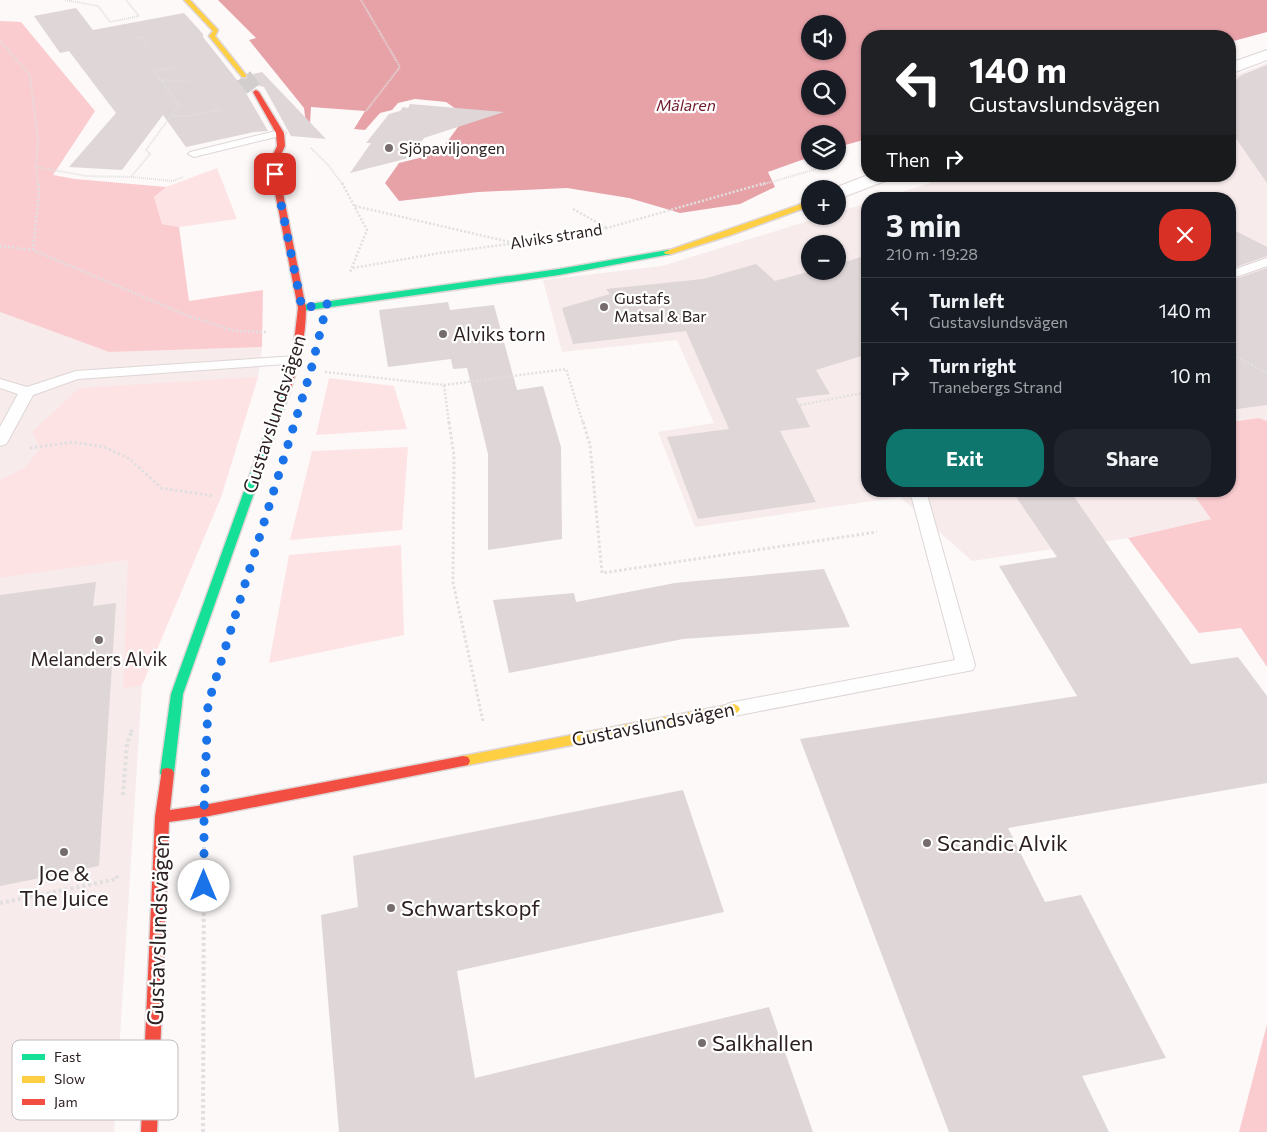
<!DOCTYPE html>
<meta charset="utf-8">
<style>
:root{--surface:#171b24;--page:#20242c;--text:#f1f3f6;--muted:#9ea1a6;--line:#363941;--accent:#0f766e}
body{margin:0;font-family:Commissioner,sans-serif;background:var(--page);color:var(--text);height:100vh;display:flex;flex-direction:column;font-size:19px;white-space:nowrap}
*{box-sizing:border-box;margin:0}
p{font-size:16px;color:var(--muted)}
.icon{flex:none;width:28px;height:28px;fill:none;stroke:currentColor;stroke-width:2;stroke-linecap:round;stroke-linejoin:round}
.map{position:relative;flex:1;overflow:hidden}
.drawer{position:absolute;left:861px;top:192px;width:375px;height:305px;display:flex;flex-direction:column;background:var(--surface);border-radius:20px;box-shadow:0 1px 4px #0004}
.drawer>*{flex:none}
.top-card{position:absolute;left:861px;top:30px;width:375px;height:152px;border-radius:20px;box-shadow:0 1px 4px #0004;background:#202124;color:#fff;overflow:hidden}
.buttons{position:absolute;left:801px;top:15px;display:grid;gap:10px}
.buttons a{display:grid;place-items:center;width:45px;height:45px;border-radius:50%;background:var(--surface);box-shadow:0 1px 4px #0004;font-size:25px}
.pin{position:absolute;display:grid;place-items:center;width:42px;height:42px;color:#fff;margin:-21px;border-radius:10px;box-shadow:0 2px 8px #0006}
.me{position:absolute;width:55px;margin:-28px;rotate:0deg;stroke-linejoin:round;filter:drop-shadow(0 0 4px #0008)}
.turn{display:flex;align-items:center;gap:18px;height:105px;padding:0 25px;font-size:22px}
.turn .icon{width:65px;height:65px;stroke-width:2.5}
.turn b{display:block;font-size:35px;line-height:42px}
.then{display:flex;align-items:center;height:48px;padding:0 25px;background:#0003;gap:10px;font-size:19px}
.round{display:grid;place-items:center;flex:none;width:52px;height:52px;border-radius:20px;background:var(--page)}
.head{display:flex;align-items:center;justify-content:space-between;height:85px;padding:0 25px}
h1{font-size:30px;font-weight:700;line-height:38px}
.primary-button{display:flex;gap:10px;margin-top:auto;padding:10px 25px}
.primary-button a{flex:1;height:58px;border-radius:20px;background:var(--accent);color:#fff;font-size:20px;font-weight:700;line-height:58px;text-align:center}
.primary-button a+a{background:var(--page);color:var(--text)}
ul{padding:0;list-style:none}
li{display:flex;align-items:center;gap:15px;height:65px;padding:0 25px;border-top:1px solid var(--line)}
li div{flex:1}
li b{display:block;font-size:19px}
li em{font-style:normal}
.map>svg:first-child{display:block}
.built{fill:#f7ebec;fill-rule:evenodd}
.green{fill:#fee3e5}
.forest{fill:#facccf}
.water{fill:#e7a2a8;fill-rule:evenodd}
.building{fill:#dfd6d7}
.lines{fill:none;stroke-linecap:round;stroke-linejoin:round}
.secondary-tunnel{stroke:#d3cece;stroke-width:16;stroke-dasharray:16 8;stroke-linecap:butt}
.lane-casing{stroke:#ded6d6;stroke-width:2}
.street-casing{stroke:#ded6d6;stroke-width:2}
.fast-casing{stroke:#ded6d6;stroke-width:3}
.slow-casing{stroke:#ded6d6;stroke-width:3}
.jam-casing{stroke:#ded6d6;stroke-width:3}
.path-far3{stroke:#e1dfdf;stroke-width:2;stroke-dasharray:1 1;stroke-linecap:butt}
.path-far2{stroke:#e1dfdf;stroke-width:2.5;stroke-dasharray:2 2;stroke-linecap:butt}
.path-far1{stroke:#e1dfdf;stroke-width:3;stroke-dasharray:2.5 2.5;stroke-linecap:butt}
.path{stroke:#e1dfdf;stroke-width:4;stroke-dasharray:3 3;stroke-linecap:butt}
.lane{fill:#fffefe;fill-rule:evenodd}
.street{fill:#fffefe;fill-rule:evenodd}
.fast{fill:#16e098;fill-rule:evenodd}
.slow{fill:#ffcf43;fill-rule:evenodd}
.jam{fill:#f24e42;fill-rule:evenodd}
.route{stroke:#1a73e8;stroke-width:9;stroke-dasharray:0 16.2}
.poi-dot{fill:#766c6d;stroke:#fff;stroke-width:2}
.labels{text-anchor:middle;stroke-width:4.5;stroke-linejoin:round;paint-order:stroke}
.far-water-label{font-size:16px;font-style:italic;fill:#701a2b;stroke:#fff}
.far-poi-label{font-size:16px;fill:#2d2021;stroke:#fff;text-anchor:start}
.far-street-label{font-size:16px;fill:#2d2021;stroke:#fff}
.poi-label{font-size:19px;fill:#2d2021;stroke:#fff;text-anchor:start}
.street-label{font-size:19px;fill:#2d2021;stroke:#fff}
.near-poi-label{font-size:22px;fill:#2d2021;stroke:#fff;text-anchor:start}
.near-street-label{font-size:22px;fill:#2d2021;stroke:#fff}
.key{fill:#fff;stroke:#c0bcbc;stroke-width:1}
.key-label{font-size:14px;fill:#2d2021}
</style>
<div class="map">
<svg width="1267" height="1132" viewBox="0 0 1267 1132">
<rect width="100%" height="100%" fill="#fdf9f9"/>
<path class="built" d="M 1267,63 L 1267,421 L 1259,418 L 1230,422 L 1230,199 L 880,199 L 930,183 L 929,176 L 1230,176 L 1230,79 L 1239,74 Z
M 867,203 L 868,491 L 1191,491 L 1211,519 L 1128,538 L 972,561 L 900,497 L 695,527 L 658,432 L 714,423 L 677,340 L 562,352 L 543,280 L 662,266 L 824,216 L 838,216 L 838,212 ZM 810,244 L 838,244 L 838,271 L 810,271 Z
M 0,312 L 109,352 L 262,347 L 258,377 L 221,497 L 142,685 L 114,1132 L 0,1132 Z"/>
<path class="green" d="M 217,168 L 237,219 L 179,227 L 162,224 L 154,197 L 166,187 Z
M 258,377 L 221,497 L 142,685 L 123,689 L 128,560 L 0,578 L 0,480 L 24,468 L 40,449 L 32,432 L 79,388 Z
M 329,378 L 394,386 L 407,429 L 316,435 Z
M 408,447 L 402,530 L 290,540 L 312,451 Z
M 401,545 L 404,635 L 269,663 L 289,555 Z"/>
<path class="forest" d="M 0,21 L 21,22 L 95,111 L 53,175 L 75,179 L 166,187 L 154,197 L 162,224 L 179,227 L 189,301 L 263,290 L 262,347 L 109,352 L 0,312 Z
M 1259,418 L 1267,421 L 1267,667 L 1241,628 L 1199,633 L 1128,538 L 1211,519 L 1191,491 L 1230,491 L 1230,422 Z
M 1267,1024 L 1267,1132 L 1239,1132 Z"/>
<path class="water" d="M 218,0 L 1267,0 L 1267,32 L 1230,42 L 1230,36 L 868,36 L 867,139 L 838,147 L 838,134 L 810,134 L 810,157 L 768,172 L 775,187 L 740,204 L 680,213 L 629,198 L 567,188 L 478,192 L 399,201 L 385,183 L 399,163 L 439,153 L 466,116 L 446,102 L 415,99 L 398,103 L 392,110 L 380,113 L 365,130 L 354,129 L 365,111 L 311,107 L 310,124 L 306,124 L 304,108 L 249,40 L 256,38 ZM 810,24 L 838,24 L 838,51 L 810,51 ZM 810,79 L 838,79 L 838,106 L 810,106 Z"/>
<path class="building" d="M 76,8 L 93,30 L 184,13 L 203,34 L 203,37 L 237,80 L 250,81 L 254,77 L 253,74 L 262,72 L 326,139 L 291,136 L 264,87 L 256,85 L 248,87 L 246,93 L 268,131 L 254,132 L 186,147 L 163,115 L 122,170 L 69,167 L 116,113 L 69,51 L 60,53 L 34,16 Z
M 1267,65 L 1267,183 L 1230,130 L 1230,85 L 1242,75 Z
M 410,104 L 504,112 L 424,138 L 409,158 L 350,173 L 371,143 L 366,143 L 389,114 L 400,111 L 403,107 L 408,108 Z
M 1230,228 L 1267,247 L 1267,256 L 1230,269 Z
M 868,255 L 868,354 L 816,370 L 830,394 L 796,398 L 810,427 L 780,431 L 816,502 L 698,519 L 667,437 L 729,429 L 686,331 L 573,344 L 562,308 L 610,294 L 606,289 L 703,279 L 756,264 L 775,281 L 811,271 L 838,271 L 838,264 Z
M 1267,268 L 1267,405 L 1230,410 L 1230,281 Z
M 448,302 L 450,310 L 494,305 L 517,390 L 543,386 L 561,447 L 562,539 L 488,550 L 488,454 L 467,368 L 453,369 L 451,359 L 388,367 L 379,310 Z
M 1012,491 L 1070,491 L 1191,664 L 1238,657 L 1267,696 L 1267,783 L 1008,828 L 1045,902 L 1081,895 L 1166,1058 L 1082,1076 L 1109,1132 L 949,1132 L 800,739 L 1077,696 L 999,566 L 1057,557 Z
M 824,569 L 850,627 L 683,639 L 509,673 L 493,600 L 574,593 L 576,602 L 675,583 Z
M 96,582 L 93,606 L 116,603 L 99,866 L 0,886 L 0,595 Z
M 683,790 L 724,912 L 457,971 L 475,1078 L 769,1007 L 813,1132 L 339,1132 L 321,915 L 358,907 L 353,856 Z"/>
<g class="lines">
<path class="secondary-tunnel" d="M 244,76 L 256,92"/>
<g class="lane-casing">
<path id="lane" d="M 280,130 L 286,133 L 284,135 L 194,157 L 188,154 L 190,152 Z
M 1267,258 L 1267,266 L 1230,279 L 1230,271 Z
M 296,356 L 301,357 L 303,360 L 301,363 L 78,379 L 33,395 L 8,441 L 6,444 L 0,446 L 0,427 L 18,394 L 0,388 L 0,379 L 27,387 L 76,371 Z
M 910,491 L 926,491 L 975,665 L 973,670 L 734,716 L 727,714 L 724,709 L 727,704 L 734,702 L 955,660 Z"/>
</g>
<g class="street-casing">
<path id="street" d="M 1267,50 L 1267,60 L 1230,74 L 1230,63 Z
M 868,175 L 890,176 L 888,180 L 838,199 L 838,189 L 832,189 Z"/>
</g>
<g class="fast-casing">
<path id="fast" d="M 668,250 L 671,250 L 671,254 L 559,275 L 302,311 L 298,308 L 302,305 L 559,269 Z
M 285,388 L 290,391 L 183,694 L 174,773 L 172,777 L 167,778 L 162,777 L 160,773 L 171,694 L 280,391 Z"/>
</g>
<g class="slow-casing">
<path id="slow" d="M 184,0 L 190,0 L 218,30 L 215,36 L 246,75 L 246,77 L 242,77 L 209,36 L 213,31 Z
M 810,201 L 810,206 L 731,235 L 671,254 L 665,254 L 664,252 Z
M 734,704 L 738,706 L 740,709 L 738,712 L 734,714 L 463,766 L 458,765 L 456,761 L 458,757 L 463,756 Z"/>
</g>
<g class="jam-casing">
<path id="jam" d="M 256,90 L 259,92 L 284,133 L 285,146 L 277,163 L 306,308 C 306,337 299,364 290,391 L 285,394 L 280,391 L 293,350 L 298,308 L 269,163 L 277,146 L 276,133 L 253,92 Z
M 463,756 L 468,757 L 470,761 L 468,765 L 463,766 L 204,817 L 169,822 L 157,1132 L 141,1132 L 155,817 L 162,769 L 167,768 L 172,769 L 174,773 L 170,810 L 204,805 Z"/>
</g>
<path class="path-far3" d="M 65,0 L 98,6 L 110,22 L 139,16 L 126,0
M 361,0 L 400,67 L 366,111
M 136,38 L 141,37 L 148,46
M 0,41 L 30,75 L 38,141 L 36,167 L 38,185
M 174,67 L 154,71 L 179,105 L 146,150 L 150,154 L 131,177 L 173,181 L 183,177
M 161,80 L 189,82
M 173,116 L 188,116 L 219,110 L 214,104
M 311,148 L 329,166 L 343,185
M 36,167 L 87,176 L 131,177
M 761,185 L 823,167"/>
<path class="path-far2" d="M 342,183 L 367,230 L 350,272
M 355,206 L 514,243
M 573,209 L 607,228
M 0,246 L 33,250 L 186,315 L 235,331 L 268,332
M 33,250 L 39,192 L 38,183
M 353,268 L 440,253 L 586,234 L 765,183
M 1230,353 L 1267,373
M 325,372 L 444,385 L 449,423
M 444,385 L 566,369 L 583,423
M 800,405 L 863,393 L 868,394"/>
<path class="path-far1" d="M 449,422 L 454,456 L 453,582 L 483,721
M 583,422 L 590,445 L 602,573 L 877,532
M 30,448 L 73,442 L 104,447 L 130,459 L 161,488 L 213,496
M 131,732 L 133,728"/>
<path class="path" d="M 123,795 L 127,743 L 132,731
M 0,903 L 117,879 L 117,874
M 203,1132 L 204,846"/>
<use href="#lane" class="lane"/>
<use href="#street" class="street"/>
<use href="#fast" class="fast"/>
<use href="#slow" class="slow"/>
<use href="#jam" class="jam"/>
</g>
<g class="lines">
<path class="route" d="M 204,886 L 204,811 L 208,704 L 311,370 L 327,304 L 302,308 L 275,174"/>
</g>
<g class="poi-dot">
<circle cx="389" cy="148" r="5"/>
<circle cx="604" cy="307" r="5"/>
<circle cx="443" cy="334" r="5"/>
<circle cx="99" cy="640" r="5"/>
<circle cx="927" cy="843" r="5"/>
<circle cx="64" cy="852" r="5"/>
<circle cx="391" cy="908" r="5"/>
<circle cx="702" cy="1043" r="5"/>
</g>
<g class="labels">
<g class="far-water-label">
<text x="686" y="111">Mälaren</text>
</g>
<g class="far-poi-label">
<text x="399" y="154">Sjöpaviljongen</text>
<text x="614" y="304">Gustafs<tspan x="614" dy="18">Matsal &amp; Bar</tspan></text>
</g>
<g class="far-street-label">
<text transform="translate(556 236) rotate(-9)" y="6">Alviks strand</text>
</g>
<g class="poi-label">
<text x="453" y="341">Alviks torn</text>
<text x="99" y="666" text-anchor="middle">Melanders Alvik</text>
</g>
<g class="street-label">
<text transform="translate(274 414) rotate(-72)" y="7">Gustavslundsvägen</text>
<text transform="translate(653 724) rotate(-11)" y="7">Gustavslundsvägen</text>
</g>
<g class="near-poi-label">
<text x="937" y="851">Scandic Alvik</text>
<text x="64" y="881" text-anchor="middle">Joe &amp;<tspan x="64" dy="25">The Juice</tspan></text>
<text x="401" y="916">Schwartskopf</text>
<text x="712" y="1051">Salkhallen</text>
</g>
<g class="near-street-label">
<text transform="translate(158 930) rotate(-88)" y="8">Gustavslundsvägen</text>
</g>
</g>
<rect x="12" y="1040" width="166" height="80" rx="8" class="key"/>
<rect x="22" y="1054" width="23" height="6" fill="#16e098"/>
<rect x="22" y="1076" width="23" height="7" fill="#ffcf43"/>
<rect x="22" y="1099" width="23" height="6" fill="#f24e42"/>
<g class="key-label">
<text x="54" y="1062">Fast</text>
<text x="54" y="1084">Slow</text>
<text x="54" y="1107">Jam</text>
</g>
</svg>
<div class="buttons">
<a><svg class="icon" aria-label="sound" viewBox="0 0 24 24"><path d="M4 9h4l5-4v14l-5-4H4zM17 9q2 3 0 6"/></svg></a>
<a><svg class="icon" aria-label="search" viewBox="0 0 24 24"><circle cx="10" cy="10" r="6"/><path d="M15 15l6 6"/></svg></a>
<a><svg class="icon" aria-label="layers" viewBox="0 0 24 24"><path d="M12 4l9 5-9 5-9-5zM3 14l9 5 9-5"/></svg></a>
<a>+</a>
<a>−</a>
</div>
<div class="pin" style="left:275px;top:174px;background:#d93025"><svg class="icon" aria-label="arrive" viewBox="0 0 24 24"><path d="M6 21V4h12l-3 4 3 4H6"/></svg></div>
<svg class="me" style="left:204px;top:886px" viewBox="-20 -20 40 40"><circle r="19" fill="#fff"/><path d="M0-13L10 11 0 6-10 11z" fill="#1a73e8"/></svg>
<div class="top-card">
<div class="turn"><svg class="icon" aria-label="left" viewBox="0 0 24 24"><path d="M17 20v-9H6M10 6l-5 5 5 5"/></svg><div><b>140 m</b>Gustavslundsvägen</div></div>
<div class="then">Then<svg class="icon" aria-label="right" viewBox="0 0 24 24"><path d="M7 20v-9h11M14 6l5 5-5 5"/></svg></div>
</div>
<section class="drawer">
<div class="head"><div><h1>3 min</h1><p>210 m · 19:28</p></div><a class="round" style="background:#d93025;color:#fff"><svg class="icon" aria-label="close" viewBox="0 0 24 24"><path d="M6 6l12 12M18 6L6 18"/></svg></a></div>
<ul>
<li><svg class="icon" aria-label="left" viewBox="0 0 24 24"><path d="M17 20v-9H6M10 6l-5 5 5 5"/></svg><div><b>Turn left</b><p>Gustavslundsvägen</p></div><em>140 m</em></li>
<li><svg class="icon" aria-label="right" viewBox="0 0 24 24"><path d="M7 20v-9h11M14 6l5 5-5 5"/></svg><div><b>Turn right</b><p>Tranebergs Strand</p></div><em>10 m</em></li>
</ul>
<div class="primary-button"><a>Exit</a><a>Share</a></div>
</section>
</div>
